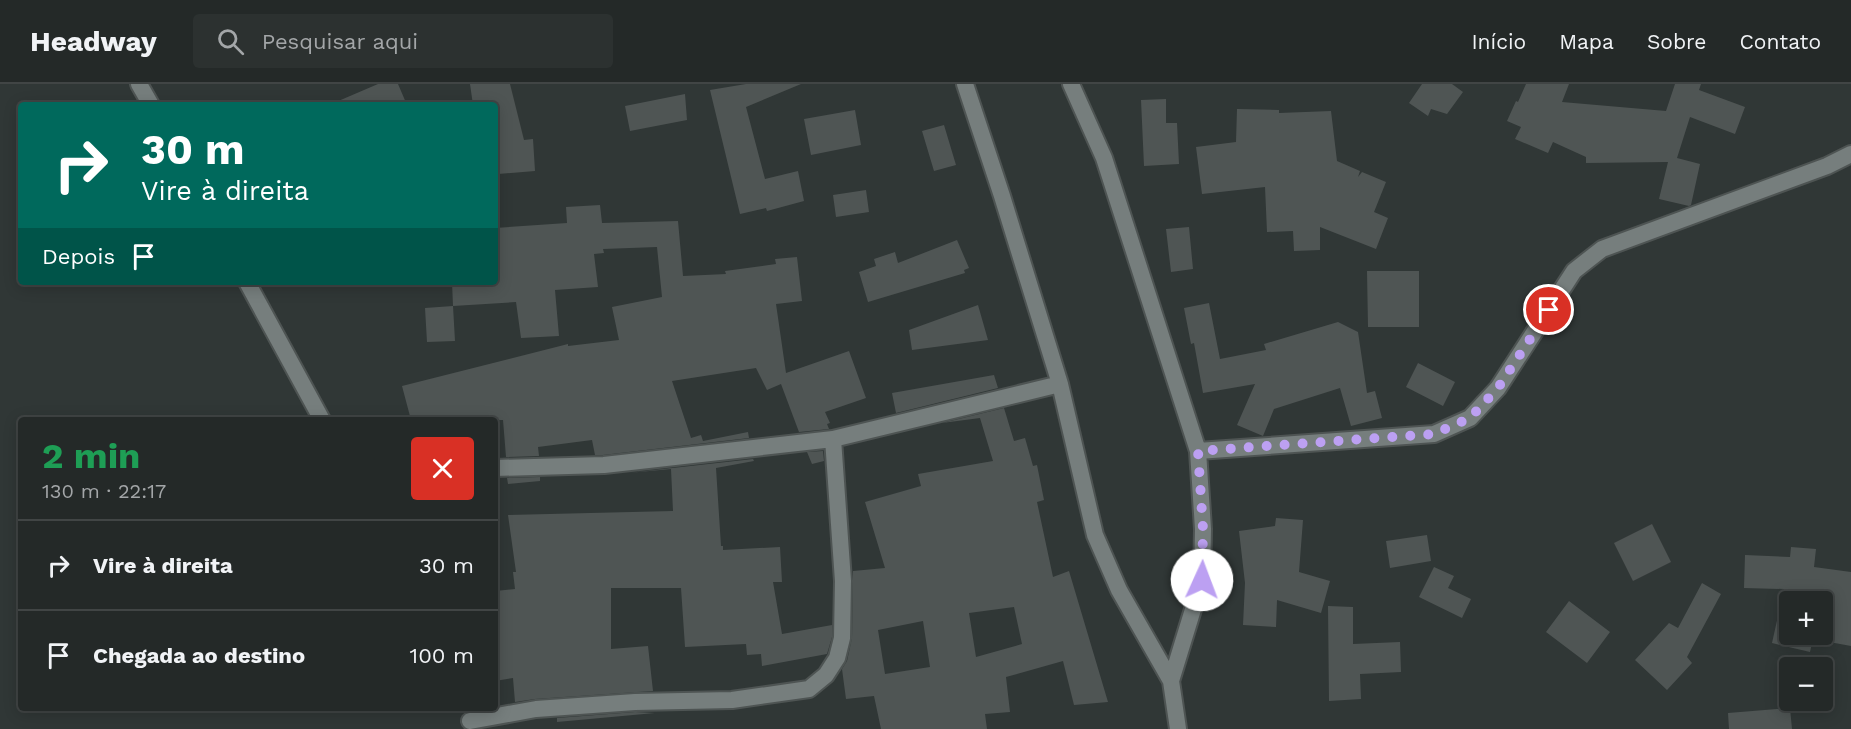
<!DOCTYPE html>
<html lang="pt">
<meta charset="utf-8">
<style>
:root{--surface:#242928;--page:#2c3130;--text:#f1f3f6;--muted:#a3a6a8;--line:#414545}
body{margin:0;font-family:"Work Sans",sans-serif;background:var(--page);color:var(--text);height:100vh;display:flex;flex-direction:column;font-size:22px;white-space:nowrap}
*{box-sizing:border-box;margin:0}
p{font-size:20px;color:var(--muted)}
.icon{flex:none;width:33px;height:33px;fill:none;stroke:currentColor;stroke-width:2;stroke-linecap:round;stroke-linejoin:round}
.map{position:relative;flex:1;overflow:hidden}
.panel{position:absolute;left:18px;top:333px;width:480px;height:294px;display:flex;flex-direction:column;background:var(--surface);border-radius:6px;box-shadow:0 3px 15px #0003,0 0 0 2px var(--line)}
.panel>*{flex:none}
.top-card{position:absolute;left:18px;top:18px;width:480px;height:183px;border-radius:6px;box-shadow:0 3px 15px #0003,0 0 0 2px var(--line);background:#00695c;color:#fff;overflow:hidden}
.buttons{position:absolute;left:1779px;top:507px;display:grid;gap:12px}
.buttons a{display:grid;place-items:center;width:54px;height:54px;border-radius:6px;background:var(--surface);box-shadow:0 3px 15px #0003,0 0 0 2px var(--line);font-size:30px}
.pin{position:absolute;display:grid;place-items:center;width:51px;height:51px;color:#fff;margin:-26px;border:3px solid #fff;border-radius:50%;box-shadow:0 2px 6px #0007}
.me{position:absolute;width:66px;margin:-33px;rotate:2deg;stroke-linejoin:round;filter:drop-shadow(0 0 4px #0008)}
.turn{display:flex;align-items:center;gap:21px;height:126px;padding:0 24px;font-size:27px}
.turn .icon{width:78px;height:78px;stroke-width:2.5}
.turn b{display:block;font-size:42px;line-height:51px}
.then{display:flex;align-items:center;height:57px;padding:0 24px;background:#0003;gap:12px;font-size:22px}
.round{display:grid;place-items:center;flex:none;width:63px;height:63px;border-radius:6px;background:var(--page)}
.overview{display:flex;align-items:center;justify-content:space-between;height:102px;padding:0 24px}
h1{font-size:36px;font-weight:700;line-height:45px;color:#1e9e55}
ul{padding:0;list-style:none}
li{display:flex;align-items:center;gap:18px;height:90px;padding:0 24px;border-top:2px solid var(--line)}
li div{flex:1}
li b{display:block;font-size:22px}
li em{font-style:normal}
header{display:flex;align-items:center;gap:36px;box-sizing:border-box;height:84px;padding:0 30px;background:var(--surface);border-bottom:2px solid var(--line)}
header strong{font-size:28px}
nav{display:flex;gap:33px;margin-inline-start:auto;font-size:21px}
.search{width:420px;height:54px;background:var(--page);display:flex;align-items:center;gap:15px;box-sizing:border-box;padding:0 21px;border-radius:6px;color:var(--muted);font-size:22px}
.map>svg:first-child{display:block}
.building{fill:#4f5554;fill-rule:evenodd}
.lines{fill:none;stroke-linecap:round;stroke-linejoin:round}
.minor-casing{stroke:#4e5453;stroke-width:20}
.minor{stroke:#767e7d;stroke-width:16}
.route{stroke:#bca0f2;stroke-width:10;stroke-dasharray:0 18}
</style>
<header>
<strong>Headway</strong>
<div class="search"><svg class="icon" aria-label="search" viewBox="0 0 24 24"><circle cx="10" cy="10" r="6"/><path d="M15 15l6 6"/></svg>Pesquisar aqui</div>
<nav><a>Início</a><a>Mapa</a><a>Sobre</a><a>Contato</a></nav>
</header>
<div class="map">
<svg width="1851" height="645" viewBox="0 0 1851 645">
<rect width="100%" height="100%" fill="#303736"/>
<path class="building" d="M 378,0 L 398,0 L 407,21 L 329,21 Z
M 470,0 L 510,0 L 524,56 L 533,55 L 535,87 L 498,90 L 495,21 L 473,21 Z
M 746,0 L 801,0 L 746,23 L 765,95 L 798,87 L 804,117 L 767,127 L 766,124 L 740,130 L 710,6 Z
M 1422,0 L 1452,0 L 1463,8 L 1447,30 L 1431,25 L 1428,32 L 1409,19 Z
M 1526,0 L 1569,0 L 1562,18 L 1666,27 L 1675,0 L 1701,0 L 1699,6 L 1745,23 L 1735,50 L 1690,33 L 1677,74 L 1700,80 L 1691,121 L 1689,122 L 1659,115 L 1668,78 L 1586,79 L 1586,73 L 1553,58 L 1548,69 L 1515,55 L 1521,43 L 1507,37 L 1516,17 L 1518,18 Z
M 685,10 L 687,36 L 630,47 L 625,22 Z
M 1166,15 L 1166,39 L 1177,39 L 1179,80 L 1144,82 L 1141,16 Z
M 1237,25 L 1279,26 L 1279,29 L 1331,27 L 1337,77 L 1360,87 L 1358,93 L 1362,88 L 1386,98 L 1374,128 L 1388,134 L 1376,165 L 1320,143 L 1320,166 L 1294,167 L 1293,147 L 1267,148 L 1265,103 L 1202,110 L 1196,63 L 1236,58 Z
M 855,26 L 861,61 L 811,71 L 804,35 Z
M 944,41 L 956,81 L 934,87 L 922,47 Z
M 866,106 L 869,128 L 836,133 L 833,111 Z
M 600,121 L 602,139 L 678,137 L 683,192 L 726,190 L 725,187 L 776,180 L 775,175 L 797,173 L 802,217 L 776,220 L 786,289 L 849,267 L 866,314 L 825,328 L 830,339 L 827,340 L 829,345 L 799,348 L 781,300 L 767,306 L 756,284 L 672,297 L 691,354 L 701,351 L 703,357 L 748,348 L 749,354 L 603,371 L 595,371 L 592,356 L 538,363 L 539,372 L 506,373 L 503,336 L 411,336 L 402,302 L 568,260 L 568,262 L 619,256 L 612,223 L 662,213 L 657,163 L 603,165 L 604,169 L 594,170 L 598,203 L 555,206 L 559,252 L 521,254 L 516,218 L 453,222 L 452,198 L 495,198 L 495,144 L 567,139 L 566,123 Z
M 1189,143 L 1193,185 L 1171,188 L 1166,145 Z
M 957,156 L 969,184 L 964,186 L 965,189 L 868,218 L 859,188 L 876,182 L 874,175 L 895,168 L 898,179 Z
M 1367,187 L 1419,187 L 1419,243 L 1368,243 Z
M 1209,219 L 1220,275 L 1266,266 L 1264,260 L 1338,238 L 1358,248 L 1367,309 L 1375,307 L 1382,334 L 1351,342 L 1340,304 L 1274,325 L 1263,352 L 1237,341 L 1255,300 L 1203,309 L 1194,259 L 1191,260 L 1184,224 Z
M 978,221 L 988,256 L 912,266 L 909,246 Z
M 453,222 L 455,257 L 427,258 L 425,224 Z
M 1418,279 L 1455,298 L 1443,322 L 1406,303 Z
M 994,291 L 998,304 L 896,329 L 892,309 Z
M 1004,324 L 1014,357 L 1025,354 L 1033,382 L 1037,381 L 1044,416 L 1037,418 L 1053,493 L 1069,487 L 1108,618 L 1074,621 L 1063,577 L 1006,593 L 1010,628 L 985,630 L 987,645 L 881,645 L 874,612 L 846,615 L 842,585 L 847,577 L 852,554 L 853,487 L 885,484 L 865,418 L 921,402 L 918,390 L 993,377 L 980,334 L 942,339 ZM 1014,523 L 1022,560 L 976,573 L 969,529 ZM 923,537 L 930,583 L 885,590 L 878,546 Z
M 823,367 L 824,377 L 812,380 L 807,368 Z
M 753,375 L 754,377 L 716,384 L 721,462 L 723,462 L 723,466 L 780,463 L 782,498 L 773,498 L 782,550 L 832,541 L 832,553 L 827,570 L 762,582 L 761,570 L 747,571 L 746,560 L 685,563 L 681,504 L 611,504 L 611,565 L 648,562 L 653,607 L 535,615 L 515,618 L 513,594 L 495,597 L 495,507 L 515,505 L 513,488 L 516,488 L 508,431 L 673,427 L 671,385 L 628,389 Z
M 540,393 L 540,397 L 508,400 L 507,394 Z
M 1276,434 L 1303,436 L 1299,488 L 1330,497 L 1321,529 L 1277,516 L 1276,543 L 1243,541 L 1245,499 L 1239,447 L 1275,442 Z
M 1652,440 L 1671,478 L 1633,497 L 1614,459 Z
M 1427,451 L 1431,477 L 1390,484 L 1386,457 Z
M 1791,463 L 1816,465 L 1814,483 L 1851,488 L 1851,562 L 1813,555 L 1810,568 L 1772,559 L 1784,505 L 1744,504 L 1745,471 L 1790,473 ZM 1790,518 L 1822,518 L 1822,550 L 1790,550 Z
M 1434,483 L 1454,492 L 1448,504 L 1471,515 L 1462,534 L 1419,513 Z
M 1702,499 L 1721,510 L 1687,573 L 1692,579 L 1667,606 L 1635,576 L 1669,539 L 1678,544 Z
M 1569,517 L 1610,548 L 1587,579 L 1546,548 Z
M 1328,522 L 1353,523 L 1353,560 L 1400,558 L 1401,588 L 1360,590 L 1361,615 L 1329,617 Z
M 1790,624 L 1792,645 L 1729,645 L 1728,629 Z
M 635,628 L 655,629 L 557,638 L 557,634 Z"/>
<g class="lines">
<g class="minor-casing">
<path id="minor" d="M 139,0 L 151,21
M 965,0 L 1002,112 L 1060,300 L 1095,451 L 1119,506 L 1171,597 L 1178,645
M 1071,0 L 1104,74 L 1198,367 L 1203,445 L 1202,496 L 1171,597
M 247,198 L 322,336
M 1198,367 L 1434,350 L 1470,334 L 1498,304 L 1574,187 L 1602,165 L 1827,82 L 1851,70
M 495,384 L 604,381 L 833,355
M 470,637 L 536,625 L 635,618 L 732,616 L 809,605 L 826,591 L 837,574 L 842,554 L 843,497 L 833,355 L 1060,300"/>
</g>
<use href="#minor" class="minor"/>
</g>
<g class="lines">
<path class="route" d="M 1202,496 L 1203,445 L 1198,367 L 1434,350 L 1470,334 L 1498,304 L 1549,226"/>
</g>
</svg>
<div class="buttons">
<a>+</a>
<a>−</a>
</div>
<div class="pin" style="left:1549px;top:226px;background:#d93025"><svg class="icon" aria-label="arrive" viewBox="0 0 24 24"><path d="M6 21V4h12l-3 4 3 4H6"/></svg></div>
<svg class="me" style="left:1202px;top:496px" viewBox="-20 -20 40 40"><circle r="19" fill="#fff"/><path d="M0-13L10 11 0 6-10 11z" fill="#bca0f2"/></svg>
<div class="top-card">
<div class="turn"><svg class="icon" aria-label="right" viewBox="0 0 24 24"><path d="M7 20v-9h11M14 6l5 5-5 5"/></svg><div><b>30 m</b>Vire à direita</div></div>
<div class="then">Depois<svg class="icon" aria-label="arrive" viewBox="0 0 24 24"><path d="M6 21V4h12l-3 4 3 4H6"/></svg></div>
</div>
<section class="panel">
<div class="overview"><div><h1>2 min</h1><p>130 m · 22:17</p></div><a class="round" style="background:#d93025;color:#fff"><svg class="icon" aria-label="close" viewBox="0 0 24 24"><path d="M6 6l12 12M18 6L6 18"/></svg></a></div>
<ul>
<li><svg class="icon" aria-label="right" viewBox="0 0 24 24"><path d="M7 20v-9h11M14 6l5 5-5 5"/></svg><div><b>Vire à direita</b></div><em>30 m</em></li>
<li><svg class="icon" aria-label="arrive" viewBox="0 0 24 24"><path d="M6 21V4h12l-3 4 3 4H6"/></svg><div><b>Chegada ao destino</b></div><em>100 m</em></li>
</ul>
</section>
</div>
